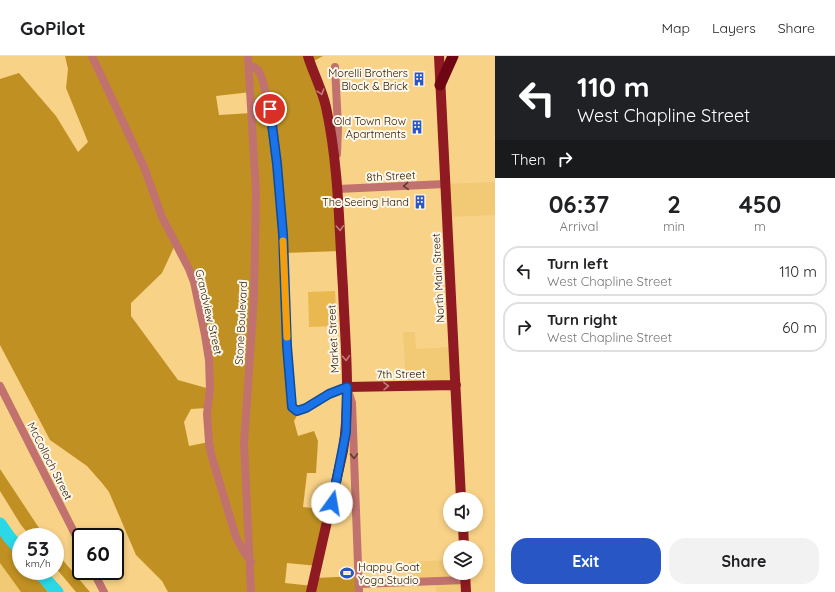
<!DOCTYPE html>
<style>
:root{--surface:#fff;--page:#f2f2f2;--text:#202124;--muted:#757577;--line:#e0e0e0;--accent:#2857c5}
body{margin:0;font-family:Quicksand,sans-serif;background:var(--page);color:var(--text);height:100vh;display:flex;flex-direction:column;font-size:15px;white-space:nowrap}
*{box-sizing:border-box;margin:0}
p{font-size:13px;color:var(--muted)}
.icon{flex:none;width:22px;height:22px;fill:none;stroke:currentColor;stroke-width:2;stroke-linecap:round;stroke-linejoin:round}
.map{position:relative;flex:1;overflow:hidden}
.drawer{display:flex;flex-direction:column;background:var(--surface);width:340px}
.drawer>*{flex:none}
.guide{background:#202124;color:#fff;overflow:hidden}
.buttons{position:absolute;left:443px;top:436px;display:grid;gap:8px}
.buttons a{display:grid;place-items:center;width:40px;height:40px;border-radius:50%;background:var(--surface);box-shadow:0 2px 6px #0003;font-size:20px}
.speed{position:absolute;left:12px;top:472px;display:flex;gap:8px;font-size:20px;font-weight:700;text-align:center}
.speed>*{display:grid;place-content:center;width:52px;height:52px;border-radius:50%;background:var(--surface);box-shadow:0 2px 6px #0003;line-height:1}
.speed small{font-size:10px;font-weight:400}
.speed .limit{border:2px solid #111;border-radius:6px;background:#fff;color:#111}
.pin{position:absolute;display:grid;place-items:center;width:34px;height:34px;color:#fff;margin:-17px;border:2px solid #fff;border-radius:50%;box-shadow:0 1px 4px #0007}
.me{position:absolute;width:44px;margin:-22px;rotate:13deg;stroke-linejoin:round;filter:drop-shadow(0 0 3px #0008)}
.turn{display:flex;align-items:center;gap:14px;height:84px;padding:0 16px;font-size:18px}
.turn .icon{width:52px;height:52px;stroke-width:2.5}
.turn b{display:block;font-size:28px;line-height:34px}
.then{display:flex;align-items:center;height:38px;padding:0 16px;background:#0003;gap:8px;font-size:15px}
.eta{display:flex;justify-content:space-evenly;align-items:center;height:68px;text-align:center}
.eta b{font-size:24px;font-weight:700;line-height:28px}
.primary-button{display:flex;gap:8px;margin-top:auto;padding:8px 16px}
.primary-button a{flex:1;height:46px;border-radius:16px;background:var(--accent);color:#fff;font-size:16px;font-weight:700;line-height:46px;text-align:center}
.primary-button a+a{background:var(--page);color:var(--text)}
ul{padding:0;list-style:none}
li{display:flex;align-items:center;gap:12px;height:50px;margin:0 8px 6px;padding:0 8px;border:2px solid var(--line);border-radius:16px}
li div{flex:1}
li b{display:block;font-size:15px}
li em{font-style:normal}
header{display:flex;align-items:center;gap:24px;box-sizing:border-box;height:56px;padding:0 20px;background:var(--surface);border-bottom:1px solid var(--line)}
header strong{font-size:19px}
nav{display:flex;gap:22px;margin-inline-start:auto;font-size:14px}
main{display:flex;flex:1;min-height:0}
.map>svg:first-child{display:block}
.built{fill:#f2c975}
.green{fill:#e9b851}
.forest{fill:#c09122;fill-rule:evenodd}
.lines{fill:none;stroke-linecap:round;stroke-linejoin:round}
.river{stroke:#2ad8e6;stroke-width:13}
.minor{stroke:#c1726e;stroke-width:8}
.major{stroke:#8f1a22;stroke-width:10}
.highway{stroke:#6f0613;stroke-width:11}
.oneway{stroke:#c17d7c}
.oneway2{stroke:#613b2d}
.route-casing{stroke:#114b97;stroke-width:10}
.route{stroke:#1a73e8;stroke-width:7}
.slow{stroke:#f59e0b;stroke-width:7}
.labels{text-anchor:middle;stroke-width:4;stroke-linejoin:round;paint-order:stroke}
.poi-label{font-size:11px;fill:#211601;stroke:#fff7e9;text-anchor:end}
.street-label{font-size:11px;fill:#211601;stroke:#fff7e9}
</style>
<header>
<strong>GoPilot</strong>
<nav><a>Map</a><a>Layers</a><a>Share</a></nav>
</header>
<main>
<div class="map">
<svg width="495" height="536" viewBox="0 0 495 536">
<rect width="100%" height="100%" fill="#f8d287"/>
<path class="built" d="M 495,126 L 495,159 L 447,161 L 445,128 Z
M 403,276 L 415,276 L 416,293 L 454,291 L 456,329 L 406,330 Z
M 450,504 L 450,517 L 465,517 L 466,536 L 436,536 L 436,526 L 410,526 L 409,506 Z
M 0,507 L 21,536 L 0,536 Z"/>
<path class="green" d="M 335,235 L 337,270 L 309,271 L 308,236 Z"/>
<path class="forest" d="M 65,0 L 323,0 L 310,7 L 326,50 L 341,195 L 284,197 L 291,348 L 300,354 L 294,365 L 298,380 L 314,375 L 318,385 L 316,417 L 307,417 L 303,451 L 331,454 L 318,510 L 287,507 L 285,527 L 313,530 L 315,522 L 359,520 L 359,536 L 168,536 L 162,525 L 136,499 L 109,436 L 102,427 L 87,410 L 50,384 L 0,289 L 0,23 L 19,17 L 56,60 L 78,96 L 88,86 L 66,32 L 68,13 ZM 251,36 L 252,57 L 219,59 L 216,40 ZM 175,189 L 194,226 L 210,333 L 178,324 L 131,260 L 131,247 L 162,217 ZM 207,352 L 209,386 L 189,390 L 184,366 L 191,353 Z
M 0,413 L 45,481 L 31,481 L 21,469 L 0,435 Z
M 0,478 L 21,503 L 21,515 L 31,515 L 48,536 L 21,536 L 0,507 Z
M 55,495 L 90,536 L 76,536 L 55,511 Z"/>
<g class="lines">
<path class="river" d="M 0,468 L 9,481 L 21,495
M 38,515 L 57,536"/>
<path class="minor" d="M 92,0 L 144,111 L 162,161 L 189,213 L 194,226 L 205,279 L 209,304 L 210,333 L 207,358 L 209,386 L 211,398 L 236,481 L 242,493 L 251,506
M 248,0 L 256,136 L 254,242 L 244,387 L 251,536
M 249,10 L 254,11 L 258,14 L 262,22 L 273,66 L 283,178 L 286,244 L 287,290 L 292,351 L 297,355 L 306,352 L 329,338 L 347,331 L 352,347 L 359,536
M 335,11 L 338,71 L 337,98
M 338,133 L 445,128
M 0,330 L 81,490
M 93,515 L 104,536
M 359,528 L 465,524"/>
<path class="major" d="M 308,0 C 313,17 322,33 326,51 C 339,110 339,172 343,232 C 345,286 351,341 343,395 L 311,536
M 439,0 L 461,443
M 347,331 L 456,329
M 463,469 L 464,491
M 465,517 L 466,536"/>
<path class="highway" d="M 440,29 L 453,0"/>
</g>
<defs><path id="oneway-chevron" d="M-2-3.5L2.5 0L-2 3.5" fill="none" stroke-width="1.6" stroke-linecap="round" stroke-linejoin="round"/></defs>
<g class="oneway">
<use href="#oneway-chevron" transform="translate(321 36) rotate(73)"/>
<use href="#oneway-chevron" transform="translate(340 172) rotate(87)"/>
<use href="#oneway-chevron" transform="translate(346 302) rotate(87)"/>
<use href="#oneway-chevron" transform="translate(386 330) rotate(-1)"/>
</g>
<g class="oneway2">
<use href="#oneway-chevron" transform="translate(406 130) rotate(177)"/>
<use href="#oneway-chevron" transform="translate(354 400) rotate(88)"/>
</g>
<g class="lines">
<g class="route-casing">
<path id="route" d="M 270,53 L 277,108 L 283,178 L 287,290 L 292,351 L 297,355 L 306,352 L 329,338 L 347,331 L 346,376 L 332,447"/>
</g>
<use href="#route" class="route"/>
<path class="slow" d="M 283,185 L 287,281"/>
</g>
<defs>
<g id="building-bare" transform="scale(1.08)"><path d="M-4-6H4V6H1V3H-1V6H-4ZM-2.5-4.3h1.7v1.8h-1.7ZM.8-4.3h1.7v1.8H.8ZM-2.5-1h1.7V.8h-1.7ZM.8-1h1.7V.8H.8Z" fill="#2857c5" stroke="#fff7e9" stroke-width="2.5" paint-order="stroke"/></g>
<g id="stadium-bare" transform="scale(1.08)"><path d="M0-5a6.5 5 0 1 0 0 10a6.5 5 0 1 0 0-10ZM-3.5-1.8h7v3.6h-7Z" fill="#2857c5" stroke="#fff7e9" stroke-width="2.5" paint-order="stroke"/></g>
</defs>
<g fill-rule="evenodd">
<use href="#building-bare" x="419" y="23"/>
<use href="#building-bare" x="417" y="71"/>
<use href="#building-bare" x="420" y="146"/>
<use href="#stadium-bare" x="347" y="517"/>
</g>
<g class="labels">
<g class="poi-label">
<text x="408" y="21">Morelli Brothers<tspan x="408" dy="13">Block &amp; Brick</tspan></text>
<text x="406" y="69">Old Town Row<tspan x="406" dy="13">Apartments</tspan></text>
<text x="409" y="150">The Seeing Hand</text>
<text x="358" y="515" text-anchor="start">Happy Goat<tspan x="358" dy="13">Yoga Studio</tspan></text>
</g>
<g class="street-label">
<text transform="translate(391 120) rotate(-3)" y="4">8th Street</text>
<text transform="translate(438 222) rotate(-93)" y="4">North Main Street</text>
<text transform="translate(209 256) rotate(77)" y="4">Grandview Street</text>
<text transform="translate(241 267) rotate(-87)" y="4">Stone Boulevard</text>
<text transform="translate(333 283) rotate(-93)" y="4">Market Street</text>
<text transform="translate(401 318) rotate(-1)" y="4">7th Street</text>
<text transform="translate(50 405) rotate(63)" y="4">McColloch Street</text>
</g>
</g>
</svg>
<div class="buttons">
<a><svg class="icon" aria-label="sound" viewBox="0 0 24 24"><path d="M4 9h4l5-4v14l-5-4H4zM17 9q2 3 0 6"/></svg></a>
<a><svg class="icon" aria-label="layers" viewBox="0 0 24 24"><path d="M12 4l9 5-9 5-9-5zM3 14l9 5 9-5"/></svg></a>
</div>
<div class="speed"><div>53<small>km/h</small></div><div class="limit">60</div></div>
<div class="pin" style="left:270px;top:53px;background:#d93025"><svg class="icon" aria-label="arrive" viewBox="0 0 24 24"><path d="M6 21V4h12l-3 4 3 4H6"/></svg></div>
<svg class="me" style="left:332px;top:447px" viewBox="-20 -20 40 40"><circle r="19" fill="#fff"/><path d="M0-13L10 11 0 6-10 11z" fill="#1a73e8"/></svg>
</div>
<section class="drawer">
<div class="guide">
<div class="turn"><svg class="icon" aria-label="left" viewBox="0 0 24 24"><path d="M17 20v-9H6M10 6l-5 5 5 5"/></svg><div><b>110 m</b>West Chapline Street</div></div>
<div class="then">Then<svg class="icon" aria-label="right" viewBox="0 0 24 24"><path d="M7 20v-9h11M14 6l5 5-5 5"/></svg></div>
</div>
<div class="eta">
<div><b>06:37</b><p>Arrival</p></div>
<div><b>2</b><p>min</p></div>
<div><b>450</b><p>m</p></div>
</div>
<ul>
<li><svg class="icon" aria-label="left" viewBox="0 0 24 24"><path d="M17 20v-9H6M10 6l-5 5 5 5"/></svg><div><b>Turn left</b><p>West Chapline Street</p></div><em>110 m</em></li>
<li><svg class="icon" aria-label="right" viewBox="0 0 24 24"><path d="M7 20v-9h11M14 6l5 5-5 5"/></svg><div><b>Turn right</b><p>West Chapline Street</p></div><em>60 m</em></li>
</ul>
<div class="primary-button"><a>Exit</a><a>Share</a></div>
</section>
</main>
